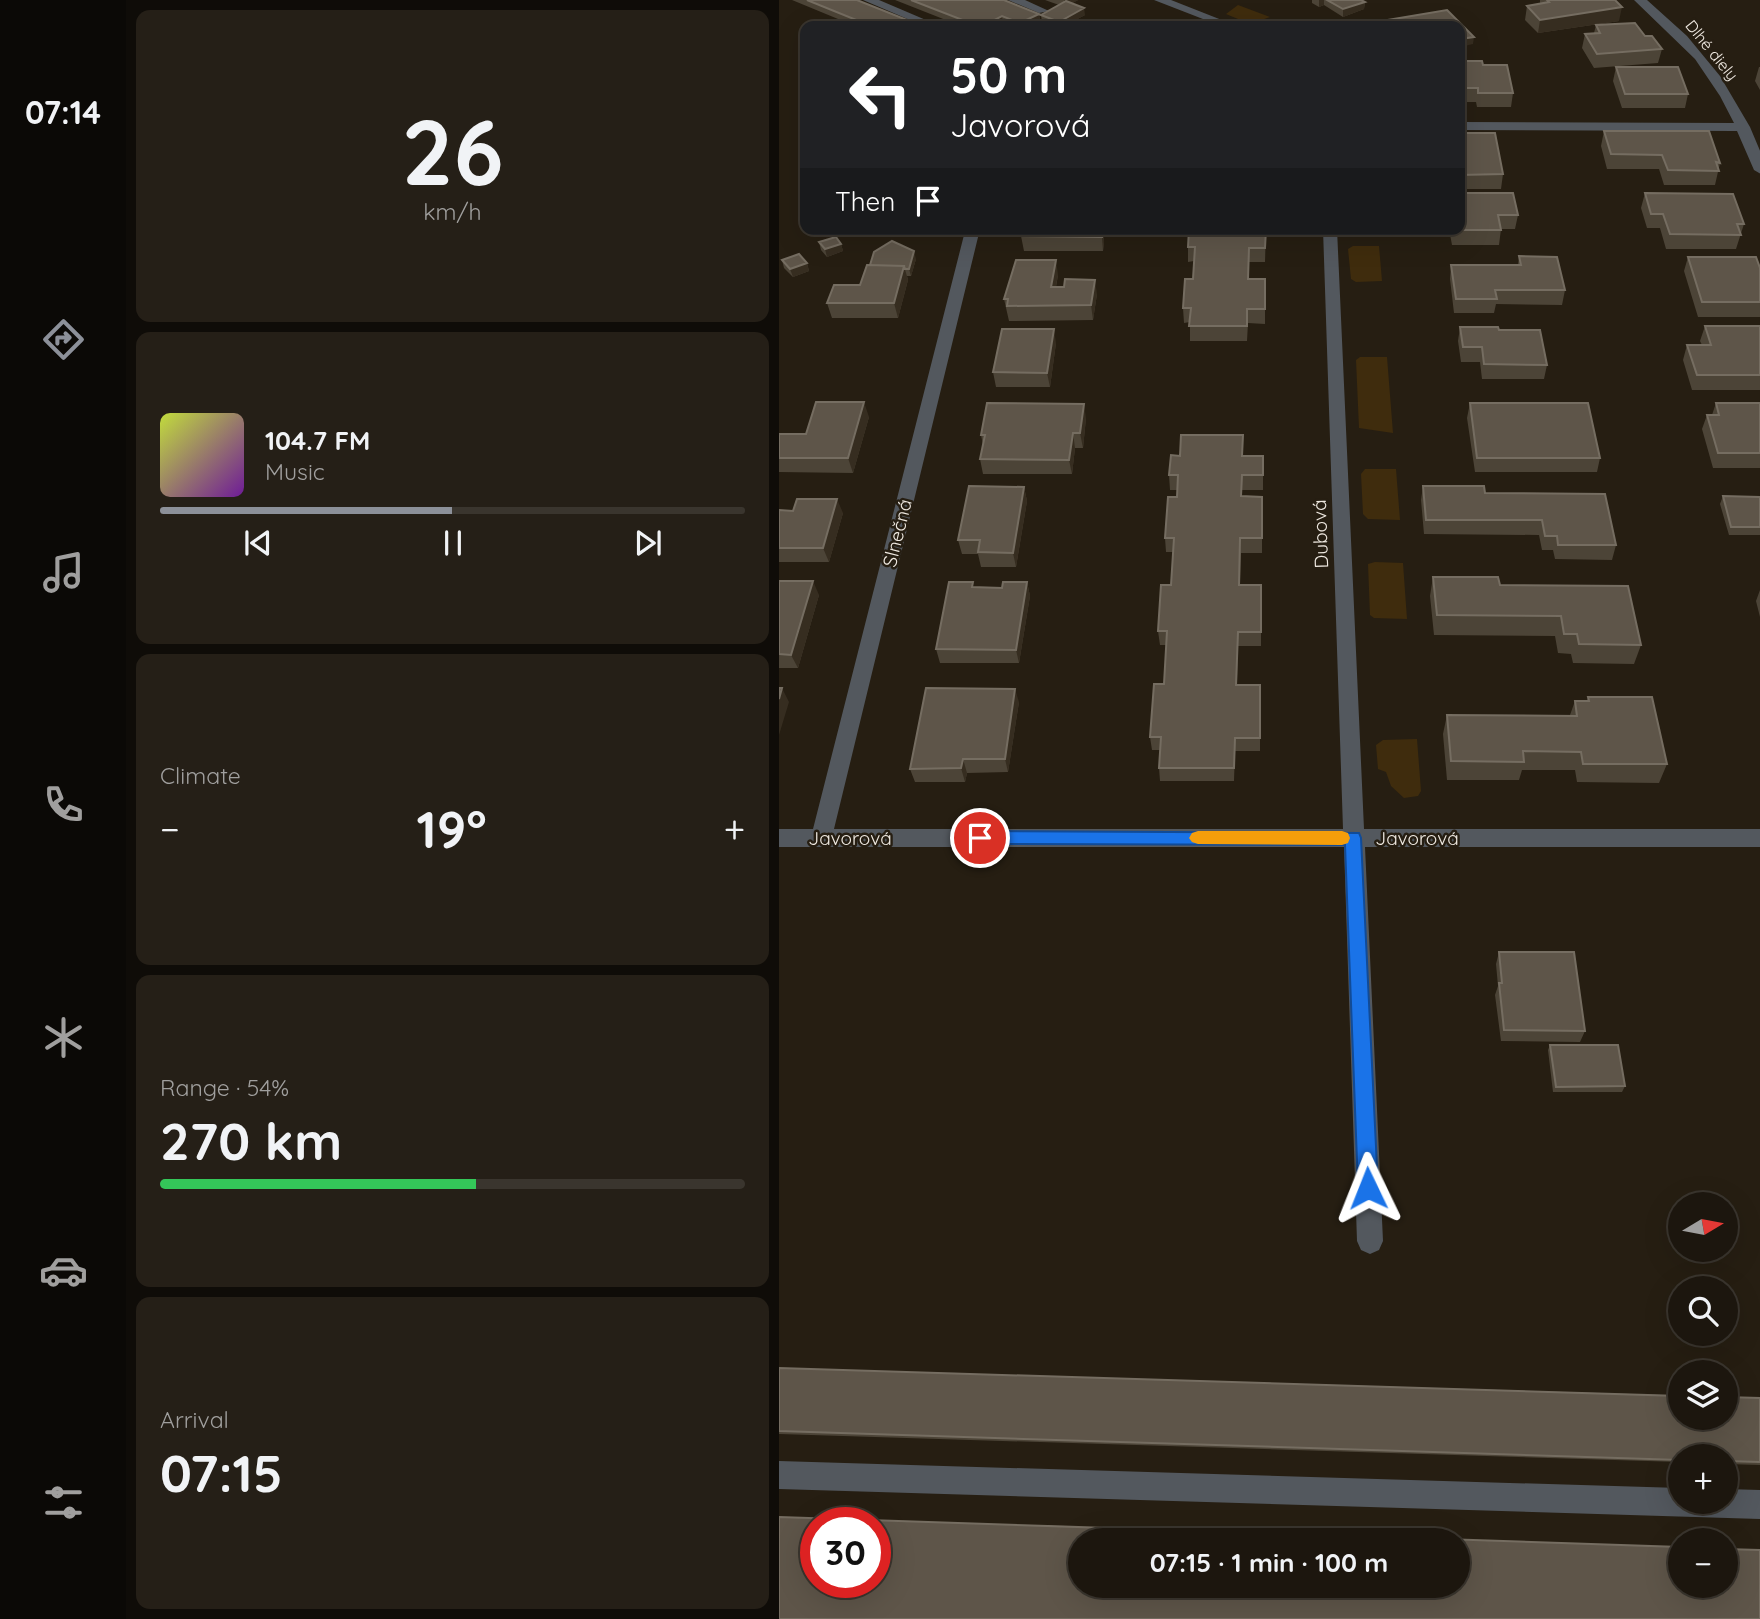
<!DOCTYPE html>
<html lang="en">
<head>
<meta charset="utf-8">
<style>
  body { margin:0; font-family:Quicksand,sans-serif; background:#251f17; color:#f1f3f6; height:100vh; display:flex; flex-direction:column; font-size:26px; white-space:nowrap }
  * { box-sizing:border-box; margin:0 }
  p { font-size:23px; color:#a09f9e }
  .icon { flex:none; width:38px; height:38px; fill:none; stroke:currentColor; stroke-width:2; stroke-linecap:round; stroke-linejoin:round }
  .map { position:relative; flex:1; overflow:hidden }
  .sheet { display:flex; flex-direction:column; gap:10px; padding:10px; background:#0f0c08; width:653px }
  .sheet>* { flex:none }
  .guide { position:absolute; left:21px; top:21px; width:665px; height:214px; border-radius:14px; box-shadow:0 7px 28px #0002,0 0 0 2px #3a352e; background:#202124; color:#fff; overflow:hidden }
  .needle { width:46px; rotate:80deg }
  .tools { position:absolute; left:889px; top:1192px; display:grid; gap:14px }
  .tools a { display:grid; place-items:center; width:70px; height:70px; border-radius:50%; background:#1c160e; box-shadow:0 7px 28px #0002,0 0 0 2px #3a352e; font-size:35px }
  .speed { position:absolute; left:21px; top:1507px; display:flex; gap:14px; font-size:35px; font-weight:700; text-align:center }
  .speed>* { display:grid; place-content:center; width:91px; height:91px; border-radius:50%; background:#1c160e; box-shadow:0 7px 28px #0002,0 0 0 2px #3a352e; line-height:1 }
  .speed .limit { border:10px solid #d22; background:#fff; color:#111 }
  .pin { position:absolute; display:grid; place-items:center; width:60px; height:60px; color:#fff; margin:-30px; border:4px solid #fff; border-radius:50%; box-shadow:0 2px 7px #0007 }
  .me { position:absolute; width:77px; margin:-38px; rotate:358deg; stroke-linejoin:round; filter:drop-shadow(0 0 5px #0008) }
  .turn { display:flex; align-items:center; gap:24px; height:147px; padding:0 35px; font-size:32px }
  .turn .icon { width:91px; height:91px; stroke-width:2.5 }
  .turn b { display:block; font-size:49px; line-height:60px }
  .then { display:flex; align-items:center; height:66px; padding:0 35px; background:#0003; gap:14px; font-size:26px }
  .big { font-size:52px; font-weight:800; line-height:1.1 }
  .sheet .card { flex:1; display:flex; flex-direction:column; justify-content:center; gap:10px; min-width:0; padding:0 24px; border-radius:14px; background:#251f17 }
  .sheet .dial { align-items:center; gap:0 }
  .dial b { font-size:91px; line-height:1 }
  .song { display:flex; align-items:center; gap:21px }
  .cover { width:84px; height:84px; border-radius:10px; background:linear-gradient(135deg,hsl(70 70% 55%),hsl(280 70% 35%)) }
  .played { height:7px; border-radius:4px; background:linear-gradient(90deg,#8c9099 50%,#3a352e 50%) }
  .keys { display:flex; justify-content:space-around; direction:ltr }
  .heat { display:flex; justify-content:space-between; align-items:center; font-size:38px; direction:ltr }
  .charge { height:10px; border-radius:5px; background:linear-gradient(90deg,#34c759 54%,#3a352e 0) }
  .trip { position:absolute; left:289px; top:1528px; width:402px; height:70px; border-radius:35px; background:#1c160e; box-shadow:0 7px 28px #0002,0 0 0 2px #3a352e; font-weight:800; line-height:70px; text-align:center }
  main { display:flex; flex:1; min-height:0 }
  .tab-bar { display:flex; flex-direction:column; width:126px; justify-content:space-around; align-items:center; background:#0b0906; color:#a09f9e }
  .tab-bar .icon { width:49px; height:49px }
  .tab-bar .current { color:#8c9099 }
  .tab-bar b { font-size:32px; color:#f1f3f6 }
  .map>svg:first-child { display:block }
  .green { fill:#3f2c0d }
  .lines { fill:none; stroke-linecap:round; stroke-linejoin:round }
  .lane { fill:#53585e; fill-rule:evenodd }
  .street { fill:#53585e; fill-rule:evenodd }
  .wall { fill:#4c4437 }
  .shaded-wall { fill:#362d20 }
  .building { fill:#5e5549; stroke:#756d61; stroke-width:2; fill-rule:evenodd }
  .route { fill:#1a73e8; stroke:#114b97; stroke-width:2 }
  .slow { fill:#f59e0b }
  .labels { text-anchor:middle; stroke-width:5; stroke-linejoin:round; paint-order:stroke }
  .far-street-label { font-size:16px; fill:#f0eae2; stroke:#261e12 }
  .street-label { font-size:19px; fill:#f0eae2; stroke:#261e12 }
</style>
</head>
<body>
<main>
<nav class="tab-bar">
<b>07:14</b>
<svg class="icon current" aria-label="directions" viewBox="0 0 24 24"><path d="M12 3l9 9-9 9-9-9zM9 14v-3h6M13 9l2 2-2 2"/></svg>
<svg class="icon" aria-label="music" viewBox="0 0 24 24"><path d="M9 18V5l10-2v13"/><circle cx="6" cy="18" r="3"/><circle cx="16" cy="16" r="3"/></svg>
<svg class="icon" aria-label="phone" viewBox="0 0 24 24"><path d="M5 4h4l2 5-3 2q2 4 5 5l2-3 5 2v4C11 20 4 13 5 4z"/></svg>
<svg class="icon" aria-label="climate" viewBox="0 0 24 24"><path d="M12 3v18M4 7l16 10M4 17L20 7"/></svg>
<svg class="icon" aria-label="car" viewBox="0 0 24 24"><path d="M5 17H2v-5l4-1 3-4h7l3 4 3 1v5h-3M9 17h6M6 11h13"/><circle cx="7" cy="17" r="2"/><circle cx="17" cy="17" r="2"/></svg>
<svg class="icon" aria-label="filters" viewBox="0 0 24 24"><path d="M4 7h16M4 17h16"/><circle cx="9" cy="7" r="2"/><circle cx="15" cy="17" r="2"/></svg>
</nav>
<section class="sheet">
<div class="card dial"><b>26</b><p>km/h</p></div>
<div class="card">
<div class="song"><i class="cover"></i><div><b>104.7 FM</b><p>Music</p></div></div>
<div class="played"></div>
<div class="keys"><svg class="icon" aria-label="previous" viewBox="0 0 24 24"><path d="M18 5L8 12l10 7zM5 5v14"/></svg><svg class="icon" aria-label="pause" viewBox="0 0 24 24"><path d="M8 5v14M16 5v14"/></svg><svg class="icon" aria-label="next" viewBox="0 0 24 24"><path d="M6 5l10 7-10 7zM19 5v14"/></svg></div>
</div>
<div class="card"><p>Climate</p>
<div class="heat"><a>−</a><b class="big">19°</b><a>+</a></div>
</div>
<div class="card"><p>Range · 54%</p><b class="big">270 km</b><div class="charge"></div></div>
<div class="card"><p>Arrival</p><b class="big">07:15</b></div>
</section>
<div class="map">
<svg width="982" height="1619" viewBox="0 0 982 1619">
  <rect width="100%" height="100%" fill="#261e12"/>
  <path class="green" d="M 459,5 L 491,17 L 471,24 L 447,14 Z
    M 574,246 L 600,246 L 603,281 L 577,282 L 572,279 L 569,249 Z
    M 581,357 L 608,357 L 614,433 L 580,428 L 577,360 Z
    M 586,469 L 617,469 L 621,520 L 589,519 L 584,514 L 582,474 Z
    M 596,562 L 624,563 L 628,619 L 595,618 L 591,615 L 589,564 Z
    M 604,740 L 638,739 L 642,791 L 639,796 L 625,798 L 612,786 L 607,772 L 599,769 L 597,745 Z"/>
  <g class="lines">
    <path class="lane" d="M 84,0 L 100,0 L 161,26 L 145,26 Z
      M 229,0 L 246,0 L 270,11 L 260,13 Z
      M 0,1461 L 901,1488 L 901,1502 L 947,1502 L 947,1489 L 982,1490 L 982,1519 L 0,1489 Z"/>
    <path class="street" d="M 375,0 L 392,0 L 458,26 L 442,26 Z
      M 855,0 L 868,0 L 908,36 L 941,76 L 971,127 L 982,153 L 982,174 L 975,170 L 958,131 L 681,130 L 681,122 L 955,123 L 941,96 L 916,59 Z
      M 201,229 L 55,829 L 564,829 L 544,229 L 558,229 L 585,829 L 982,829 L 982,847 L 586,847 L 604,1241 L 600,1250 L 591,1254 L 582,1250 L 578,1241 L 565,847 L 0,847 L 0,829 L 34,829 L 185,235 L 140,234 L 133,230 Z"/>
  </g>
  <path class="wall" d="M 13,0 L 78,0 L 143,26 L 76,26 Z
    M 116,0 L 225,0 L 260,14 L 261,21 L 251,26 L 232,26 L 224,23 L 218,26 L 182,26 Z
    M 266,0 L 299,0 L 293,3 L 306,15 L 285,26 L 274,26 L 263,22 L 262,15 L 280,5 Z
    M 533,0 L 584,0 L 583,0 L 586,2 L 585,9 L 564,17 L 545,5 L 540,7 L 533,3 Z
    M 761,0 L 836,0 L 840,21 L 759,33 L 746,20 L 748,6 L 761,4 Z
    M 817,25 L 866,36 L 883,49 L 879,63 L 815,68 L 803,48 L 806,34 L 815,33 Z
    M 681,61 L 704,65 L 734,93 L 732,107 L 698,107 L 697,102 L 681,102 Z
    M 837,67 L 909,94 L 906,108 L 843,108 L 834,81 Z
    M 980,67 L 981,67 L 981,90 L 976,81 Z
    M 825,131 L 941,163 L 936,185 L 885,185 L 880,169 L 828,169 L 822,146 Z
    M 681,133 L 724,174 L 722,189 L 681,189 Z
    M 681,193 L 739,215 L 736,229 L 722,229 L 720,245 L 673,245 L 670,229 L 681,229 Z
    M 866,193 L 965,224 L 957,249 L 887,249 L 881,228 L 868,228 L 862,208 Z
    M 324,229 L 325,242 L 324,251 L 245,251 L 242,236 Z
    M 487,229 L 486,262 L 470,262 L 470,279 L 486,279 L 486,324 L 469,323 L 468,341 L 411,341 L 411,322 L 405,323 L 404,308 L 414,279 L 415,261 L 409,262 L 409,247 Z
    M 40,242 L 62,244 L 64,251 L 48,257 L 42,250 Z
    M 740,256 L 786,290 L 783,305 L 717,304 L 715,313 L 675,313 L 671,279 L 672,265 L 739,265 Z
    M 909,257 L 981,268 L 981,317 L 919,317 L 905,271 Z
    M 137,259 L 132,276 L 128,276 L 129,280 L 119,318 L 53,318 L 48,303 L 81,285 Z
    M 3,260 L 28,263 L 30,271 L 14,277 L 5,268 Z
    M 279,275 L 277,287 L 318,294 L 314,320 L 230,321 L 225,299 Z
    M 926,326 L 981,326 L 981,390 L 913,390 L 904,360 L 908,345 L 923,345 L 921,341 Z
    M 681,327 L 720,330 L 768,365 L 765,379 L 703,379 L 701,362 L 682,362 L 679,341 Z
    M 277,343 L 271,387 L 217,387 L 214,372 Z
    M 691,403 L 821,458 L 818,472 L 696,472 L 688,418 Z
    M 937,403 L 981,403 L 981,468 L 934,468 L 923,429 L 928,415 L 933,415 Z
    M 90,417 L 74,473 L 0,472 L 0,434 L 27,434 Z
    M 307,418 L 304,448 L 296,448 L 293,474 L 204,474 L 201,459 L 204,445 L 202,435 Z
    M 464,456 L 484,456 L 484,490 L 463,490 L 463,496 L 483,497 L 483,553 L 462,553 L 461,585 L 482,585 L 482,646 L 459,646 L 458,685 L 481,685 L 481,751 L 456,751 L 455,781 L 381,781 L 380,768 L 381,750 L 373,750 L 371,737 L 385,684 L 388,645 L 381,645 L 379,631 L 392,585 L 394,552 L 387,552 L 386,538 L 398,497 L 398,490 L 391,490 L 390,475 Z
    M 644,486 L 706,493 L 837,545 L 833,560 L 776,559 L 774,550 L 763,550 L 760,535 L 645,534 L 642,500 Z
    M 245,487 L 248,501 L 237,567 L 202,567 L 199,554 L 183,554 L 179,540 Z
    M 944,496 L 981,497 L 981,535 L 950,535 L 941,504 Z
    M 0,510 L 64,513 L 50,562 L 0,562 Z
    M 654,577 L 721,585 L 862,645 L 855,664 L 794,663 L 792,654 L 779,653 L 776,636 L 655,635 L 651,596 Z
    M 0,581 L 40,595 L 19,668 L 0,668 Z
    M 248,582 L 251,596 L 240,663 L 161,663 L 157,649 L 196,587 L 223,588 Z
    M 981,590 L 981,617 L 977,601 Z
    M 809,697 L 888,764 L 880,783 L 798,782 L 796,770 L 743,770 L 740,780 L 668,780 L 664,734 L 668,715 L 791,715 L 796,701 L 808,701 Z
    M 240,702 L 229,772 L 188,773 L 186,782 L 136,782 L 131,769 Z
    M 720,952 L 806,1031 L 801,1042 L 722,1041 L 716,995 L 719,986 L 717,964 Z
    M 771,1045 L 846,1086 L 843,1092 L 774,1092 L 769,1050 Z
    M 0,1368 L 981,1398 L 981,1465 L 947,1464 L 947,1456 L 901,1456 L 901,1462 L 0,1434 Z"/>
  <path class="shaded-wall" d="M 285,0 L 299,0 L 286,8 Z
    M 540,0 L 545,0 L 545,5 L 540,7 Z
    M 586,2 L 585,9 L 564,17 L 564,9 Z
    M 843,7 L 840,21 L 759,33 L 761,20 Z
    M 305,8 L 306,15 L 285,26 L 280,26 L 280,22 Z
    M 260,14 L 261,21 L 251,26 L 242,26 L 241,23 Z
    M 223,16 L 224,23 L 218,26 L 204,26 Z
    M 695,37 L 694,44 L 681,47 L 681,39 Z
    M 81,229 L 99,229 L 100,231 L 83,237 Z
    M 324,229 L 325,242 L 324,251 L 323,237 Z
    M 62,244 L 64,251 L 48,257 L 46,249 Z
    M 135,251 L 137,259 L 132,276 L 130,269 Z
    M 277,260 L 279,275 L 274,301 L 272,287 Z
    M 28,263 L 30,271 L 14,277 L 11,269 Z
    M 125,266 L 129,280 L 119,318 L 115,303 Z
    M 316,280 L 318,294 L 314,320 L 312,305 Z
    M 275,329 L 277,343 L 271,387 L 268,373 Z
    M 85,402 L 90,417 L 74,473 L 69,458 Z
    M 305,404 L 307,418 L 304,448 L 301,433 Z
    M 294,433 L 296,448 L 293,474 L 290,460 Z
    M 245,487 L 248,501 L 237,567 L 234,553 Z
    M 58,499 L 64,513 L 50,562 L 44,548 Z
    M 34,581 L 40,595 L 19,668 L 12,655 Z
    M 248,582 L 251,596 L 240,663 L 237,650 Z
    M 459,632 L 459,646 L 457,699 L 457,685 Z
    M 3,688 L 10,702 L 0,735 L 0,699 Z
    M 236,689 L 240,702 L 229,772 L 226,759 Z
    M 184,759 L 188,773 L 186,782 L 182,768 Z"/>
  <path class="building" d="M 28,0 L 78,0 L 143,26 L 92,26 Z
    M 132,0 L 225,0 L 260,14 L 241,23 L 223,16 L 204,26 L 199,26 Z
    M 548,0 L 582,0 L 586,2 L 564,9 Z
    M 768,0 L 836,0 L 843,7 L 761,20 L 748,6 L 770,2 Z
    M 287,1 L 305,8 L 280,22 L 262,15 Z
    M 668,10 L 695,37 L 681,39 L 681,26 L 594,26 L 591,23 Z
    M 856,23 L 866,36 L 873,36 L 883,49 L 818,54 L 806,34 L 821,33 L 817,25 Z
    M 681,61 L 703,61 L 704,65 L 728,65 L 734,93 L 699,93 L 699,88 L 681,88 Z
    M 837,67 L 899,67 L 909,94 L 846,94 Z
    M 825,131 L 930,131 L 941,163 L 937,162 L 940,171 L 889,170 L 883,155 L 832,154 Z
    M 681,133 L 716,133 L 724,174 L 681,175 Z
    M 681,193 L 734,193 L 739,215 L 719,215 L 722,230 L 674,230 L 674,229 L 681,229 Z
    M 866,193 L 954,194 L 965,224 L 958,224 L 962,235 L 891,234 L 884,214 L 872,214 Z
    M 244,229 L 323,229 L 323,237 L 242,236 Z
    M 410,229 L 487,229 L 486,248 L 470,248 L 469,279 L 486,279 L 486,309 L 468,309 L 468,326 L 410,326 L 412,308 L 404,308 L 406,279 L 414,279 L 416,247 L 409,247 Z
    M 57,237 L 62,244 L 46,249 L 40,242 Z
    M 113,241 L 135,251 L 130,269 L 126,269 L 125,266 L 91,265 L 95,252 Z
    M 20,254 L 28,263 L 11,269 L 3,260 Z
    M 740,256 L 778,257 L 786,290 L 716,290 L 718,299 L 677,299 L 672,265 L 742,265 Z
    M 909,257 L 977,257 L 981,268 L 981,302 L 923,302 Z
    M 237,260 L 277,260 L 272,287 L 285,287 L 286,279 L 316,280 L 312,305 L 228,306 L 229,299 L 225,299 Z
    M 88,265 L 125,266 L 115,303 L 48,303 L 55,285 L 81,285 Z
    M 926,326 L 981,326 L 981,375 L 918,375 L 908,345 L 932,345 Z
    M 681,327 L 719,327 L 720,330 L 761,330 L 768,365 L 705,364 L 703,347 L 684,347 Z
    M 223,329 L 275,329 L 268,373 L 214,372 Z
    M 37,402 L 85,402 L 69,458 L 0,458 L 0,434 L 27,434 Z
    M 208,403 L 305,404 L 301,433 L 294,433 L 290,460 L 201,459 L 206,435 L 202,435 Z
    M 691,403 L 809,403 L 821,458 L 698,458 Z
    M 937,403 L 981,403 L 981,453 L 939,453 L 928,415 L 940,415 Z
    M 402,435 L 464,435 L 463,456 L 484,456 L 484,475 L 463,475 L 462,496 L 483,497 L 483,538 L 461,538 L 460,585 L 482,585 L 482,632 L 459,632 L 457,685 L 481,685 L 481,738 L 456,738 L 455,768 L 380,768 L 382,737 L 371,737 L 375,684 L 385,684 L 388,631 L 379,631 L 382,585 L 392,585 L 395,538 L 386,538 L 389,497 L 398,497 L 399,475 L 390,475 L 392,455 L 401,456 Z
    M 190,486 L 245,487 L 234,553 L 199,552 L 201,540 L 179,540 Z
    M 644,486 L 705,486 L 706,493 L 826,494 L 837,545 L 779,545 L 778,536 L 766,536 L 763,520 L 647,520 Z
    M 944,496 L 981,497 L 981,527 L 952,527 Z
    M 18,499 L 58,499 L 44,548 L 0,548 L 0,510 L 14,511 Z
    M 654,577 L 719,577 L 721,585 L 849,586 L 862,645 L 800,644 L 798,634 L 785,634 L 782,616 L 658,615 Z
    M 0,581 L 34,581 L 12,655 L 0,654 Z
    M 170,582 L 194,582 L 193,587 L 223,588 L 224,582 L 248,582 L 237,650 L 157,649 Z
    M 0,688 L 3,688 L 0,699 Z
    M 147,688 L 236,689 L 226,759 L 184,759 L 182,768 L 131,769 Z
    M 809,697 L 873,697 L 888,764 L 804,764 L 802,752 L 744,751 L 745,762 L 672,761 L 668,715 L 798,716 L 796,701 L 810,701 Z
    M 720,952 L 795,952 L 806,1031 L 725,1030 L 720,983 L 723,983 Z
    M 771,1045 L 839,1045 L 846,1086 L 777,1087 Z
    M 0,1368 L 901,1396 L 901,1418 L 947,1418 L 947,1397 L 981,1398 L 981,1462 L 947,1461 L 947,1456 L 901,1456 L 901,1460 L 0,1431 Z
    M 0,1517 L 901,1547 L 901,1586 L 947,1586 L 947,1549 L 981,1550 L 981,1619 L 0,1619 ZM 37,1522 L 96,1522 L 96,1582 L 37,1582 ZM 301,1540 L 679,1540 L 679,1586 L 301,1586 Z"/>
  <path class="route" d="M 201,831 L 580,833 L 582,838 L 599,1188 L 596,1194 L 589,1197 L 582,1194 L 579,1188 L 566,845 L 201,844 L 196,842 L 193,838 L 196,833 Z"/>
  <path class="slow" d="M 419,831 L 563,831 L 569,833 L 571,838 L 569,843 L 563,845 L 419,844 L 413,842 L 410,838 L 413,833 Z"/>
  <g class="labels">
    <g class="far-street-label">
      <text transform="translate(933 50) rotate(51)" y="6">Dlhé diely</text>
    </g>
    <g class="street-label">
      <text transform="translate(118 533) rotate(-76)" y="7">Slnečná</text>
      <text transform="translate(541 534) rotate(-92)" y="7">Dubová</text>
      <text x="71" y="845">Javorová</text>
      <text x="638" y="845">Javorová</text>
    </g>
  </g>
</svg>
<div class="tools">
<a><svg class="needle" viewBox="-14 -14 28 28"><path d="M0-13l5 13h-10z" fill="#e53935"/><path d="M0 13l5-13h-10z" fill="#a09f9e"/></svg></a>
<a><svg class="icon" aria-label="search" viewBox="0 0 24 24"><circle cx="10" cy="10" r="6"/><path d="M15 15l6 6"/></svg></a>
<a><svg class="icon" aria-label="layers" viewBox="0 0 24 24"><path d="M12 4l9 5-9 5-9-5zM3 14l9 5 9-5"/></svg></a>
<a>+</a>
<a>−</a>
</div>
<div class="speed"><div class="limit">30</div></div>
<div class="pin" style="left:201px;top:838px;background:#d93025"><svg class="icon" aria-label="arrive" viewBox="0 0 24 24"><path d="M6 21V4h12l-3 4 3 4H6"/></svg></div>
<svg class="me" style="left:589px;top:1188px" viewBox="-20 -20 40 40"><path d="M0-17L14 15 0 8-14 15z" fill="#1a73e8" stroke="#fff" stroke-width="4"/></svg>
<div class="trip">07:15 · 1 min · 100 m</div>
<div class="guide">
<div class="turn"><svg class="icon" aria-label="left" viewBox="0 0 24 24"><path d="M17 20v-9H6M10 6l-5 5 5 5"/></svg><div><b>50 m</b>Javorová</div></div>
<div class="then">Then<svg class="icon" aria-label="arrive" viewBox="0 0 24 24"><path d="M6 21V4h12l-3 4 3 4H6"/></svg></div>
</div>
</div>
</main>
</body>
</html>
